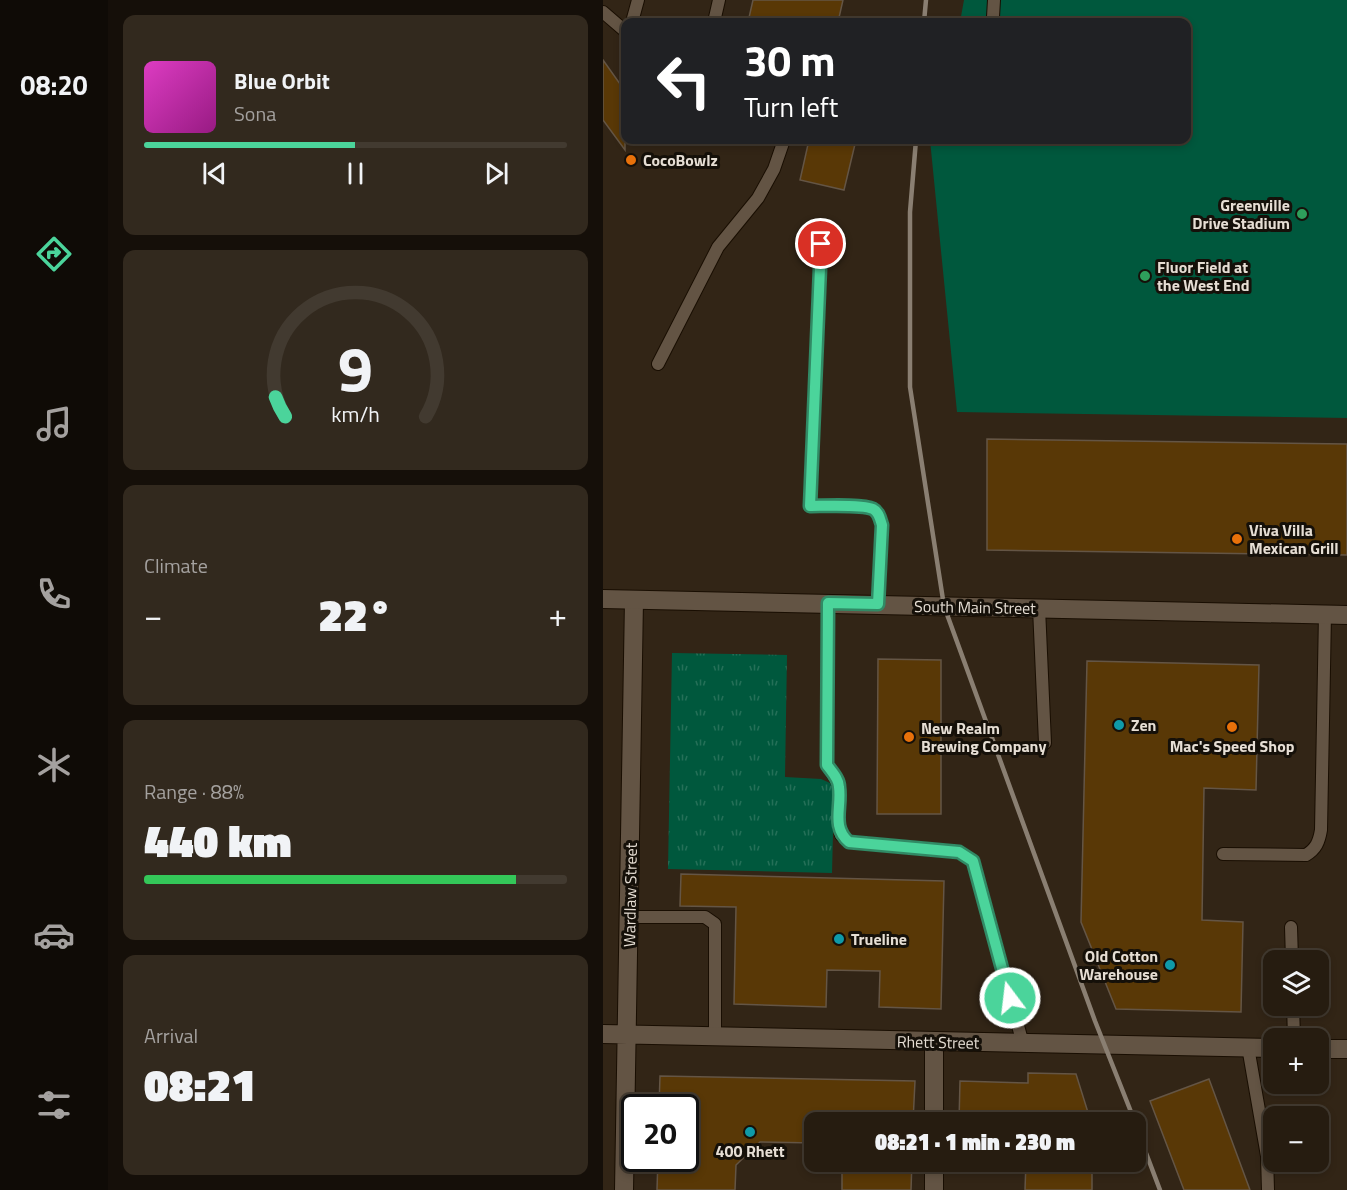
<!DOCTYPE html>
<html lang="en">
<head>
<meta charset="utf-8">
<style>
  body { margin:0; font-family:"Titillium Web",sans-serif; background:#32291e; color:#f1f3f6; height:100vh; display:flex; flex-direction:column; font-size:22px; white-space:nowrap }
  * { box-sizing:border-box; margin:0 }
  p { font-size:20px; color:#a4a19f }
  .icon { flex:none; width:33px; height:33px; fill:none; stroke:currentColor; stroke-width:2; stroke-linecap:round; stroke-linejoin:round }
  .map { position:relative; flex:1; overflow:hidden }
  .sheet { display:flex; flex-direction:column; gap:15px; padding:15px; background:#150f09; width:495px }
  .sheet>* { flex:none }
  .banner { position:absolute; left:18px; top:18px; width:570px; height:126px; border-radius:12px; box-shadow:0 3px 9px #0003,0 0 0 2px #423a30; background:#202124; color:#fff; overflow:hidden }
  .buttons { position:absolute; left:660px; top:950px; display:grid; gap:12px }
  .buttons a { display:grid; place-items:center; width:66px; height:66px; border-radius:12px; background:#261c10; box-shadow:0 3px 9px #0003,0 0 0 2px #423a30; font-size:30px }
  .speed { position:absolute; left:18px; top:1094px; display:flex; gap:12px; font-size:30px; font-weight:700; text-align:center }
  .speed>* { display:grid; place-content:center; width:78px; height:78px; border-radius:50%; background:#261c10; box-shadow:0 3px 9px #0003,0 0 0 2px #423a30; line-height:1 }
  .speed .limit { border:3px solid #111; border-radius:9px; background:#fff; color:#111 }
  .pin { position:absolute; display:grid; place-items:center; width:51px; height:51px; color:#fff; margin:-26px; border:3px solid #fff; border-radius:50%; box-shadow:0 2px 6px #0007 }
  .me { position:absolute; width:66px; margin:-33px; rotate:345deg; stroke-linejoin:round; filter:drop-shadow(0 0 4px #0008) }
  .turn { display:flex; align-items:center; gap:21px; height:126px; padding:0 24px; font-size:27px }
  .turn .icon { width:78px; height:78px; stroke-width:2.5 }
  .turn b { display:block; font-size:42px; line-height:51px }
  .big { font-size:45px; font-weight:800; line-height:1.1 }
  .sheet .card { flex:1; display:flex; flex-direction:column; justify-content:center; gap:9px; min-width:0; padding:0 21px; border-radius:12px; background:#32291e }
  .sheet .dial { align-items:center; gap:0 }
  .dial svg { height:156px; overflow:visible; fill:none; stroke:#423a30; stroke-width:7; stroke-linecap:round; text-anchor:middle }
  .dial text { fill:#f1f3f6; stroke:none }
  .song { display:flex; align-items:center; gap:18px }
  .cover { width:72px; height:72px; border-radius:9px; background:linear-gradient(135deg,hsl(310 70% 55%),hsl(310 70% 35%)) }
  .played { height:6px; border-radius:3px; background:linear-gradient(90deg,#4bd49b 50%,#423a30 50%) }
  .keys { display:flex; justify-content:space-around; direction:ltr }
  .heat { display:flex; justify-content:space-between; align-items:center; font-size:33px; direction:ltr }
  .charge { height:9px; border-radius:4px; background:linear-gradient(90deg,#34c759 88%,#423a30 0) }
  .trip { position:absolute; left:201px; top:1112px; width:342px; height:60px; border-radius:12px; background:#261c10; box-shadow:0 3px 9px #0003,0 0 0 2px #423a30; font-weight:800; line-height:60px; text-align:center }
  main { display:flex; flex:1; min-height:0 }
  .tab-bar { display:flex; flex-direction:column; width:108px; justify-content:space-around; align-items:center; background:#0f0b06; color:#a4a19f }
  .tab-bar .icon { width:42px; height:42px }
  .tab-bar .on { color:#4bd49b }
  .tab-bar b { font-size:27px; color:#f1f3f6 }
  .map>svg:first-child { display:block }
  .grass { fill:url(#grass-tufts) }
  .pitch { fill:#00583d }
  .building { fill:#593806; stroke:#645545; stroke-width:1.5 }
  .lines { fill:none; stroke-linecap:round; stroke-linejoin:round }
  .service-casing { stroke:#190e02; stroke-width:14 }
  .minor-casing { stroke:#190e02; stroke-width:20 }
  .secondary-casing { stroke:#190e02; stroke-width:20 }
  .service { stroke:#635444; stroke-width:12 }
  .minor { stroke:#635444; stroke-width:18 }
  .secondary { stroke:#635444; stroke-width:18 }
  .rail { stroke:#8a7f72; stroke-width:4.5 }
  .route-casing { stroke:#318a65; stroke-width:15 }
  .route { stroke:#4bd49b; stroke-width:10 }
  .food-dot { fill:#e8710a; stroke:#151009; stroke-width:2 }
  .leisure-dot { fill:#2e9e5b; stroke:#151009; stroke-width:2 }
  .culture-dot { fill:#0f9aa8; stroke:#151009; stroke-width:2 }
  .labels { text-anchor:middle; stroke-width:6; stroke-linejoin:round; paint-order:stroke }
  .poi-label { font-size:16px; font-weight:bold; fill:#e6ded4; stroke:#151009; text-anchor:start }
  .street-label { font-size:16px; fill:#e6ded4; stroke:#151009 }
</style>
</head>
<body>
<main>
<nav class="tab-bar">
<b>08:20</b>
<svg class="icon on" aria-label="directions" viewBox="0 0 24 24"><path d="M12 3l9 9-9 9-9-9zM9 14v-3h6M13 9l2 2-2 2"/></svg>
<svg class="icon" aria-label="music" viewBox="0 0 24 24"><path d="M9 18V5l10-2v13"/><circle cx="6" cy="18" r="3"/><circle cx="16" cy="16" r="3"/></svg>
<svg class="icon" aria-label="phone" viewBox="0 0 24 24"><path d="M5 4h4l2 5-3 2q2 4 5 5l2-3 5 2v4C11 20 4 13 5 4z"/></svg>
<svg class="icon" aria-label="climate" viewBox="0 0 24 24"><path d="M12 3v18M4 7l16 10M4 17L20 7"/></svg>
<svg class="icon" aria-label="car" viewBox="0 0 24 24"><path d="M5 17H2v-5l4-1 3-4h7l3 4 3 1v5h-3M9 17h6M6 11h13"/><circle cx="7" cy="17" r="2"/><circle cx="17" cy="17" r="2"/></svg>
<svg class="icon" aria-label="filters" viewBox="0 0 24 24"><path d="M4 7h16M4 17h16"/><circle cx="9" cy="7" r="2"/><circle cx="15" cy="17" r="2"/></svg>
</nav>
<section class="sheet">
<div class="card">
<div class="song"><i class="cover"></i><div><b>Blue Orbit</b><p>Sona</p></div></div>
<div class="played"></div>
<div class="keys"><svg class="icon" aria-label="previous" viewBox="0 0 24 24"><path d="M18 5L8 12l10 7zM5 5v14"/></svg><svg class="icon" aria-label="pause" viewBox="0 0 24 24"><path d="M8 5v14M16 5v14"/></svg><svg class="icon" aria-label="next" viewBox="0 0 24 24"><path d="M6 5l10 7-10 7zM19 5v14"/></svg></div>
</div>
<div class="card dial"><svg viewBox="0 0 100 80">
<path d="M14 69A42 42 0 1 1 86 69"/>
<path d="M14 69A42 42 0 0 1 9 59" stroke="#4bd49b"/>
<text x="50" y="56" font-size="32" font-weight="700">9</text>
<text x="50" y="72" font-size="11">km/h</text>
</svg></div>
<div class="card"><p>Climate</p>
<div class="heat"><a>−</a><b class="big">22°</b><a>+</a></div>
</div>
<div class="card"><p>Range · 88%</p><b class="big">440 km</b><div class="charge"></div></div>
<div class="card"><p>Arrival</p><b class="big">08:21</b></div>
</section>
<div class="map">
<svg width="744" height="1190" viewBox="0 0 744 1190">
  <defs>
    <pattern id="grass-tufts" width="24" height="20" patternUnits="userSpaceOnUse" patternTransform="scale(1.5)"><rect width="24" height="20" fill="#00583d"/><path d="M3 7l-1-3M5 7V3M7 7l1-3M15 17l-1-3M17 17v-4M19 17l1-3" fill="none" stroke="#257058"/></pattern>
  </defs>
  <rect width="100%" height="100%" fill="#322516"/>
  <path class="grass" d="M 69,653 L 184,655 L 182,777 L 218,779 L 227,783 L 231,791 L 229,873 L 65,869 Z"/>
  <path class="pitch" d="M 361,0 L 744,0 L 744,418 L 354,412 L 327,140 L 584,140 L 584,22 L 357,22 Z"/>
  <path class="building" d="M 150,0 L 240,0 L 235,22 L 145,22 Z
    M 0,60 L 22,91 L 22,150 L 0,120 Z
    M 206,140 L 253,140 L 241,190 L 197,180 Z
    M 384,439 L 744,444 L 744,555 L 384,550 Z
    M 275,659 L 338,660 L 338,814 L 274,814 Z
    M 484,661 L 656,665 L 653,790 L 601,788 L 599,920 L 640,922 L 638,1012 L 513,1009 L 478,922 Z
    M 78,874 L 341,881 L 338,1009 L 276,1007 L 277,971 L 224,970 L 223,1007 L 131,1004 L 133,907 L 77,906 Z
    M 425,1073 L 473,1074 L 488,1122 L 356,1122 L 357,1081 L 425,1083 Z
    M 57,1076 L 312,1081 L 310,1122 L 212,1122 L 212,1143 L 157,1142 L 133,1165 L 132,1190 L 54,1190 L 55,1158 L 82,1158 L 82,1107 L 56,1107 Z
    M 606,1079 L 647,1190 L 581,1190 L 547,1101 Z
    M 236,1161 L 309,1161 L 308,1190 L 239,1190 L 239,1165 Z
    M 423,1161 L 489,1161 L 489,1190 L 422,1190 Z"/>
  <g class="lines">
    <g class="service-casing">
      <path id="service" d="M 0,12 L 22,31
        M 390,17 L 391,0
        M 29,22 L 35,0
        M 111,22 L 116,0
        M 218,244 L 207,506 C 220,506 260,504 270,509 C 276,512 277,519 279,525 L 275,604
        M 55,364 L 115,247 L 155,198 L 171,169 L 181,140
        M 225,603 L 224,765 L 236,784 L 236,825 L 238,835 L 246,842 L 356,852 L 370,861 L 420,1044
        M 436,608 L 442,743
        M 620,854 L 703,855 C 713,849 716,842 718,830 L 722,614
        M 26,917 L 102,917 L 112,924 L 112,1037
        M 688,927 L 689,960
        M 690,1005 L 691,1038
        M 645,1047 L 664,1156 L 665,1190"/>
    </g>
    <g class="minor-casing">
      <path id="minor" d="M 0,1034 L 670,1048
        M 716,1049 L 744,1049
        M 331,1122 L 331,1042
        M 21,1190 L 31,600
        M 331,1190 L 331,1161"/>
    </g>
    <g class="secondary-casing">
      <path id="secondary" d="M 0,599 L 744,615"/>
    </g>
    <use href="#service" class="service"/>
    <use href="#minor" class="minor"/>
    <use href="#secondary" class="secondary"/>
    <path class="rail" d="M 321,22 L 323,0
      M 313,140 L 307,212 L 307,387 L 341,606 L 492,1021 L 532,1122
      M 532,1124 L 557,1190"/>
  </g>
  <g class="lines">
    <g class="route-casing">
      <path id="route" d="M 218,244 L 207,506 C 220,506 260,504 270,509 C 276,512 277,519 279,525 L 275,604 L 225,603 L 224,765 C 229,772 236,779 236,787 C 239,807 228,827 246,842 L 356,852 L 370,861 L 407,998"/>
    </g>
    <use href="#route" class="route"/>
  </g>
  <g class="food-dot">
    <circle cx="28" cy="160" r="6"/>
    <circle cx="634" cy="539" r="6"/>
    <circle cx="629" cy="727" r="6"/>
    <circle cx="306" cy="737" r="6"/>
  </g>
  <g class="leisure-dot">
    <circle cx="699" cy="214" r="6"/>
    <circle cx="542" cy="276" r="6"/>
  </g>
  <g class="culture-dot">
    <circle cx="516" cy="725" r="6"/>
    <circle cx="236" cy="939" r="6"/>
    <circle cx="567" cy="965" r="6"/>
    <circle cx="147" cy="1132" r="6"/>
  </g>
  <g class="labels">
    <g class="poi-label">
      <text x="40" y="166">CocoBowlz</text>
      <text x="687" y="211" text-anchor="end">Greenville<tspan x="687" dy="18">Drive Stadium</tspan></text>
      <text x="554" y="273">Fluor Field at<tspan x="554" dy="18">the West End</tspan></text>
      <text x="646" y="536">Viva Villa<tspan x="646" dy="18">Mexican Grill</tspan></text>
      <text x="528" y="731">Zen</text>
      <text x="318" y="734">New Realm<tspan x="318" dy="18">Brewing Company</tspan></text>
      <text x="629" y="752" text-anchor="middle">Mac's Speed Shop</text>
      <text x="248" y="945">Trueline</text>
      <text x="555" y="962" text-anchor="end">Old Cotton<tspan x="555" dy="18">Warehouse</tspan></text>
      <text x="147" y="1157" text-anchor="middle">400 Rhett</text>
    </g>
    <g class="street-label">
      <text transform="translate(372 607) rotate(1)" y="6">South Main Street</text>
      <text transform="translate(27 895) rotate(-89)" y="6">Wardlaw Street</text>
      <text transform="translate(335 1042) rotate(1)" y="6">Rhett Street</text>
    </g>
  </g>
</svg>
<div class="buttons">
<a><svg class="icon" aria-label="layers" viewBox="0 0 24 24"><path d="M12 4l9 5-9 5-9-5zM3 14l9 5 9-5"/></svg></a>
<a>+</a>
<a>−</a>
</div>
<div class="speed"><div class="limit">20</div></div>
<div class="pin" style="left:218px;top:244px;background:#d93025"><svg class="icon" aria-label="arrive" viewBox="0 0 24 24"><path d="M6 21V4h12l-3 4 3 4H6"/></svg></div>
<svg class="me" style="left:407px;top:998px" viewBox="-20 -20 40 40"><circle r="17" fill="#4bd49b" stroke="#fff" stroke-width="3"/><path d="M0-11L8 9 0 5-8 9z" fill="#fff"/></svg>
<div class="trip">08:21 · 1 min · 230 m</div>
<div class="banner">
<div class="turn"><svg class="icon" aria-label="left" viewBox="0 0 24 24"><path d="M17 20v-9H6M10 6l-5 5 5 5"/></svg><div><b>30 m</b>Turn left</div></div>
</div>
</div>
</main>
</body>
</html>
